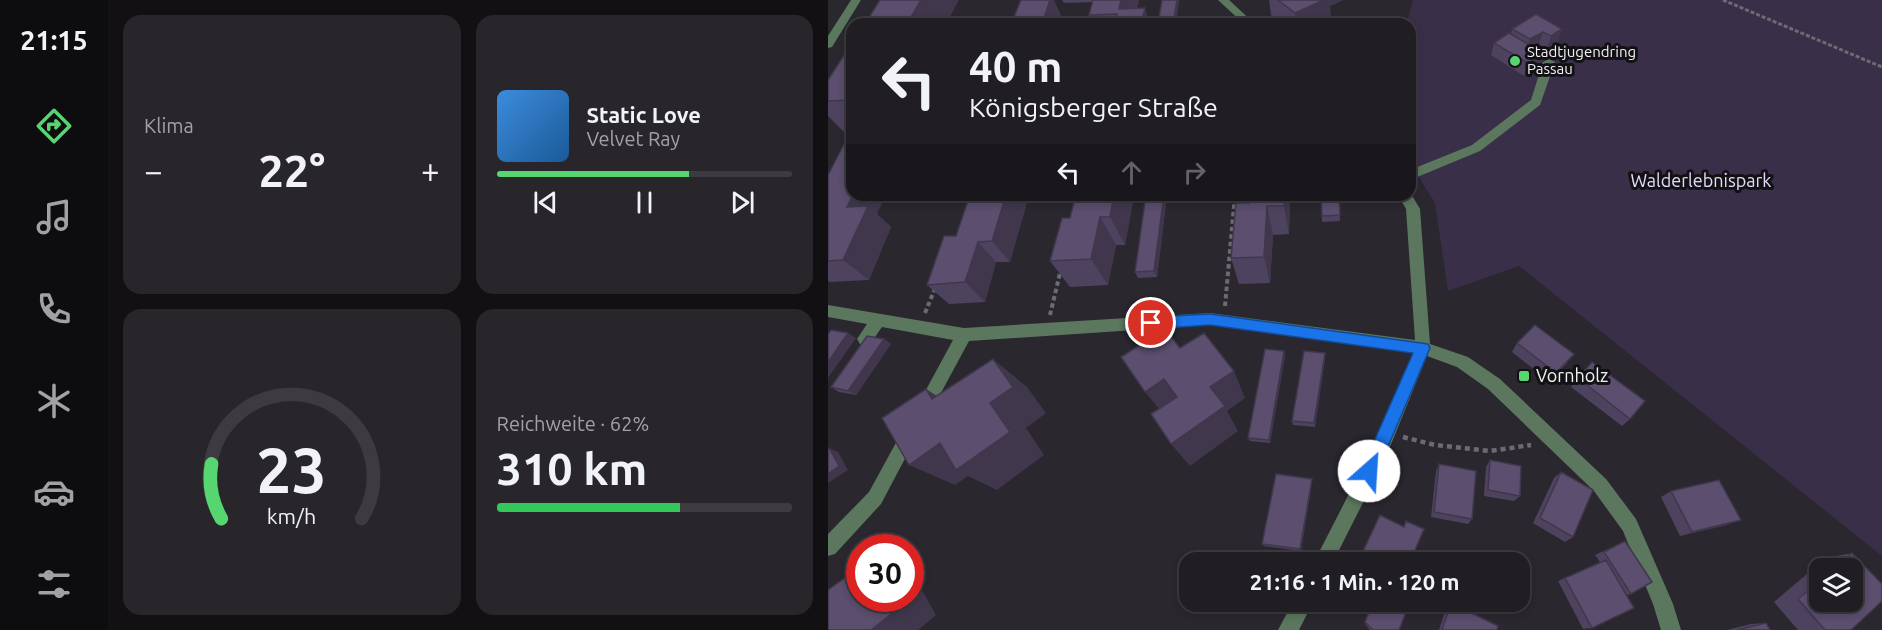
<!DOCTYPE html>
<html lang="de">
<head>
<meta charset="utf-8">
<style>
  body { margin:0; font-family:Ubuntu,sans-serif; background:#28262b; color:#f1f3f6; height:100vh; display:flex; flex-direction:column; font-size:22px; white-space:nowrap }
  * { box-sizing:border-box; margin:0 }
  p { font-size:20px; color:#a2a2a6 }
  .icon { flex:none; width:33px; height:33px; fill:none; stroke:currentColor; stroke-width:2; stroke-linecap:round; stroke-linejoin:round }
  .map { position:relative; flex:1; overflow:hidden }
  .drawer { display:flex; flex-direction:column; gap:15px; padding:15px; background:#121013; width:720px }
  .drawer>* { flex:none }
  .top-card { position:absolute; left:18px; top:18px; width:570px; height:183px; border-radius:18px; box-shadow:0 3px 9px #0003,0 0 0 2px #3d3b41; background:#201d23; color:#f1f3f6; overflow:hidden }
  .controls { position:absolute; left:981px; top:558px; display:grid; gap:12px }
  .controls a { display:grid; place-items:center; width:54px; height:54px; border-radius:12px; background:#201d23; box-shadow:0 3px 9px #0003,0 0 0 2px #3d3b41; font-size:30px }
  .speed { position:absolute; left:18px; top:534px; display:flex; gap:12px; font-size:30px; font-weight:700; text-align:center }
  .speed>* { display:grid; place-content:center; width:78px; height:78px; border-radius:50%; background:#201d23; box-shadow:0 3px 9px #0003,0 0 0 2px #3d3b41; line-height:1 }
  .speed .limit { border:9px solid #d22; background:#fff; color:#111 }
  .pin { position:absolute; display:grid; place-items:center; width:51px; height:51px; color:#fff; margin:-26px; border:3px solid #fff; border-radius:50%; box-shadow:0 2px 6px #0007 }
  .me { position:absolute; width:66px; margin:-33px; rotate:26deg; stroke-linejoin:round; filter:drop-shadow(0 0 4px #0008) }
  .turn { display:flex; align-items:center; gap:21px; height:126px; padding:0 24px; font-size:27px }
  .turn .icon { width:78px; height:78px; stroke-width:2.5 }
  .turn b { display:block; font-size:42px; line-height:51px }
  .lanes { display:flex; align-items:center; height:57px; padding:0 24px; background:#0003; justify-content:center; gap:30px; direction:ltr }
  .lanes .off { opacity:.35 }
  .big { font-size:45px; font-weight:700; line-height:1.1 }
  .drawer .widget { flex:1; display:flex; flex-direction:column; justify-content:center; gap:9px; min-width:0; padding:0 21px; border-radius:18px; background:#28262b }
  .drawer .dial { align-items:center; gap:0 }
  .dial svg { height:156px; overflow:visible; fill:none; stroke:#3d3b41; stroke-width:7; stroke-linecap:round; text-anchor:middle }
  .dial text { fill:#f1f3f6; stroke:none }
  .song { display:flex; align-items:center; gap:18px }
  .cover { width:72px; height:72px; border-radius:9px; background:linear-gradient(135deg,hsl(210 70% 55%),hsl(210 70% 35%)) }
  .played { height:6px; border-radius:3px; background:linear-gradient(90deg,#57d570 65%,#3d3b41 65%) }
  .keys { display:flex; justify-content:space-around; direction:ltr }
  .heat { display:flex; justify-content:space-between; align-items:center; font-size:33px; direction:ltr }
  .charge { height:9px; border-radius:4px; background:linear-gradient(90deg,#34c759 62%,#3d3b41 0) }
  .drawer .tiles { flex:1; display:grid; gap:15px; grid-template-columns:repeat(2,1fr) }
  .trip { position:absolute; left:351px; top:552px; width:351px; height:60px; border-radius:18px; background:#201d23; box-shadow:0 3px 9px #0003,0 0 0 2px #3d3b41; font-weight:700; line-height:60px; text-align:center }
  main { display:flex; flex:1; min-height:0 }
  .tabs { display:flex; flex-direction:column; width:108px; justify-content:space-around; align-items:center; background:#0d0c0e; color:#a2a2a6 }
  .tabs .icon { width:42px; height:42px }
  .tabs .current { color:#57d570 }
  .tabs b { font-size:27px; color:#f1f3f6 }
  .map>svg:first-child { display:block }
  .green { fill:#3a2f49 }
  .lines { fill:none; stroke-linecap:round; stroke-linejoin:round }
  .path-far2 { stroke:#6d6b72; stroke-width:3; stroke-dasharray:4 2; stroke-linecap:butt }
  .path-far1 { stroke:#6d6b72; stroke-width:4; stroke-dasharray:4.5 3; stroke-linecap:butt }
  .path { stroke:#6d6b72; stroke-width:4.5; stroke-dasharray:5 4; stroke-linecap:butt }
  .minor { fill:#5b775e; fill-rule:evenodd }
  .wall { fill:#4e435f; fill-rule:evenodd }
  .shaded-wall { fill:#40374d }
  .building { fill:#5b4e6e; stroke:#40374d; stroke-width:1.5 }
  .route { fill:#1a73e8; stroke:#114b97; stroke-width:1.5 }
  .poi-dot { fill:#57d570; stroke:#121114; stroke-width:2 }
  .labels { text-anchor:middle; stroke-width:6; stroke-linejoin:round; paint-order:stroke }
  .far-poi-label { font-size:15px; fill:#f3f1f7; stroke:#121114; text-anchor:start }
  .park-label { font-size:18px; fill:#e7d9fd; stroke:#121114 }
  .poi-label { font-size:18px; fill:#f3f1f7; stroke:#121114; text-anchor:start }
</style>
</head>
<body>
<main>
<nav class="tabs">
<b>21:15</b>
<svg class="icon current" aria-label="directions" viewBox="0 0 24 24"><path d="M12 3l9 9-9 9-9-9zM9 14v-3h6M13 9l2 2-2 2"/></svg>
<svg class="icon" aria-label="music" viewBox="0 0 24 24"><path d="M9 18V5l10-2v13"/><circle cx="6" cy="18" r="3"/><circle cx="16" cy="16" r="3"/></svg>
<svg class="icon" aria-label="phone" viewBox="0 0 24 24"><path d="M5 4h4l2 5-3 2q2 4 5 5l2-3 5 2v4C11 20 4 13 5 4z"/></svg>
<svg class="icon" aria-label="climate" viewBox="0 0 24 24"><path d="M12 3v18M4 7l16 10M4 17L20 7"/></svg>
<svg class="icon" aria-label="car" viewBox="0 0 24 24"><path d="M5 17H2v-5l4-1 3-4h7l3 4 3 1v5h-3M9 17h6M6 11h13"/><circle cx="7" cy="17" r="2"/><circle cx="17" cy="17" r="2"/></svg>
<svg class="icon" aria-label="filters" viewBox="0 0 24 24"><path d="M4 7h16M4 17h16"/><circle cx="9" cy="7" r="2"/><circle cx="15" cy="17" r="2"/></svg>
</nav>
<section class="drawer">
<div class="tiles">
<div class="widget"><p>Klima</p>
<div class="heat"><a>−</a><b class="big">22°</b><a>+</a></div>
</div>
<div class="widget">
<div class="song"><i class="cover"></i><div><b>Static Love</b><p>Velvet Ray</p></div></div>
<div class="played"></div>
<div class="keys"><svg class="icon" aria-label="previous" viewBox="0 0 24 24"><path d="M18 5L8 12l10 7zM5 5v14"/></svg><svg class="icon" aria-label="pause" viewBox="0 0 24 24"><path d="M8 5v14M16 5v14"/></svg><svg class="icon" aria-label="next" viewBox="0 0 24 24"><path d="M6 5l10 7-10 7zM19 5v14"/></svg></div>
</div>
<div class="widget dial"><svg viewBox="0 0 100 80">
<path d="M14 69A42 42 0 1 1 86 69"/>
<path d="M14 69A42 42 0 0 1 9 41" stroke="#57d570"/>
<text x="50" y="56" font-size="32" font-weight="700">23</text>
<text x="50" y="72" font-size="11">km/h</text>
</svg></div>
<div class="widget"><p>Reichweite · 62%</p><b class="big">310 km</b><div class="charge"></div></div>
</div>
</section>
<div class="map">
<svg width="1054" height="630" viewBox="0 0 1054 630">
  <rect width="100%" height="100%" fill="#2a272f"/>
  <path class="green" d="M 585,0 L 1054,0 L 1054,556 L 691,266 L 620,291 L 607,203 L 582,163 L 582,24 L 578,24 Z"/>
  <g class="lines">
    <path class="path-far2" d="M 895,0 L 1054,67"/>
    <path class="path-far1" d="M 397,306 L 407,195
      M 97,313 L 108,286
      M 222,315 L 233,269"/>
    <path class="path" d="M 575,437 L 607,445 L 662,451 L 703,445"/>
    <path class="minor" d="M 23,0 L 33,0 L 4,47 L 0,48 L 0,36 Z
      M 390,0 L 401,0 L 427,24 L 416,24 Z
      M 721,59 L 727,62 L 712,105 L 652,151 L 582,180 L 582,170 L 644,145 L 703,100 L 715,62 Z
      M 582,192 L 592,209 L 602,344 L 640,357 L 672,379 L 778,479 L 808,519 L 845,604 L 853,630 L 833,630 L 825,604 L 795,531 L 766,491 L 660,389 L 629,367 L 599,356 L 557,459 L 505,562 L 486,562 L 545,447 L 585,353 L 382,325 L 141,341 L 101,415 L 95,418 L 89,415 L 87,410 L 125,340 L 54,327 L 42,344 L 37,346 L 32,344 L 29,339 L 39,324 L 0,317 L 0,305 L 136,328 L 382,313 L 587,340 L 578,209 L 570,195 L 582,195 Z
      M 82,426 L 88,428 L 90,434 L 53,504 L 7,554 L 0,556 L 0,534 L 41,492 L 76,428 Z
      M 465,602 L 485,602 L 471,630 L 450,630 Z"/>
  </g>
  <path class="wall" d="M 234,0 L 311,0 L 309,8 L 322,24 L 264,24 L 261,15 L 265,2 L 236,3 Z
    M 441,0 L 515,0 L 502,6 L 503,21 L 497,24 L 453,24 L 443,15 Z
    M 708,14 L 730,42 L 719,49 L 711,44 L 706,48 L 715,53 L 711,66 L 696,76 L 663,55 L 666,43 L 683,35 L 684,29 Z
    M 24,43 L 24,132 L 16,132 L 0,116 L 0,80 Z
    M 0,175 L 49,214 L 63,227 L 41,280 L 2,282 L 0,281 Z
    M 142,195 L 201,195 L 182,262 L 168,262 L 157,302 L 121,304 L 99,285 L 128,236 Z
    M 306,195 L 297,245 L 288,245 L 280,285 L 242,287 L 222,261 L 242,218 Z
    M 318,195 L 339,195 L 329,277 L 310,278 L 307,272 Z
    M 422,195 L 462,195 L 461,234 L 445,235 L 442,283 L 411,284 L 403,258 L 421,203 Z
    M 493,195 L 511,195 L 512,221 L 494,222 Z
    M 56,339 L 63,344 L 28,395 L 11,392 L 3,387 Z
    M 689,343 L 739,363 L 722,382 L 684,352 Z
    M 457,355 L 442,443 L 422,441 L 420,438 Z
    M 497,358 L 487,427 L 465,425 L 464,421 Z
    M 750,378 L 802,419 L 794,426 L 743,387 Z
    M 662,460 L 692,496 L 686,501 L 656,496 L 658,467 Z
    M 611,464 L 644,519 L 640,524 L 603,517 L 608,471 Z
    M 733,472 L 745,537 L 737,542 L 705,523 L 726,478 Z
    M 484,479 L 484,482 L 473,551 L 436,546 L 434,544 Z
    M 843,491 L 899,525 L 852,536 L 833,497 Z
    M 797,541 L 803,594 L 798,595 L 764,628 L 755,629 L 730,581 L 772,562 L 767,555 Z
    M 1024,553 L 1054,584 L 1054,601 L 1023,630 L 970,630 L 946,602 L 998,558 ZM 992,568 L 1024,568 L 1024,602 L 992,602 Z
    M 545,602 L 571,630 L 542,630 L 537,624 Z
    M 623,603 L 669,630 L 611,630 L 619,605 Z
    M 938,623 L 942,630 L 899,630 L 923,624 Z"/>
  <path class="shaded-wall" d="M 93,0 L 131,0 L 118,24 L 79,24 Z
    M 222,0 L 226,0 L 237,24 L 214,24 Z
    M 293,0 L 311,0 L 306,24 L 291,9 Z
    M 349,0 L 351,0 L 351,3 L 348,24 L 345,24 Z
    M 490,0 L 515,0 L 502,6 L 503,21 L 497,24 L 468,24 L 467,13 Z
    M 317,8 L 322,24 L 313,24 Z
    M 734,29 L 730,42 L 719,49 L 723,36 Z
    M 715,32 L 711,44 L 699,52 L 702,39 Z
    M 715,53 L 711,66 L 696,76 L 700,63 Z
    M 25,195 L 58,195 L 49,214 L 63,227 L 41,280 L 15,260 L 19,207 Z
    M 178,195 L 201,195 L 182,262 L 164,241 Z
    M 286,195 L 306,195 L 297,245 L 282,217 Z
    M 336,195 L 339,195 L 329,277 L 326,271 Z
    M 457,195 L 462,195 L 461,234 L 456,206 Z
    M 439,206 L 445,235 L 442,283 L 436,257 Z
    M 272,217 L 288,245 L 280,285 L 263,259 Z
    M 150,242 L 168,262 L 157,302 L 137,282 Z
    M 20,333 L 28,338 L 0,378 L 0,362 Z
    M 56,339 L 63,344 L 28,395 L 20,391 Z
    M 456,351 L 457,355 L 442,443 L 441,440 Z
    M 497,353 L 497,358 L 487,427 L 486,423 Z
    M 746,354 L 739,363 L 722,382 L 728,373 Z
    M 165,359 L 199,387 L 218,413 L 198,428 L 216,455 L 169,490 L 140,476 L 127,485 L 81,465 L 112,443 L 162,403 Z
    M 406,371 L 417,398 L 399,411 L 410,431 L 362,466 L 343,444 L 382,387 Z
    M 336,379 L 354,406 L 338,417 L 317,392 Z
    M 98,389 L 139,415 L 104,399 Z
    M 1,448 L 10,452 L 20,470 L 0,483 Z
    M 484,479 L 484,482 L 473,551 L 472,549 Z
    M 913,520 L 899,525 L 852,536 L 864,532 Z
    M 82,569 L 108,615 L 90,630 L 43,630 L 60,598 L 82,598 Z"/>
  <path class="building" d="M 52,0 L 93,0 L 79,24 L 37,24 Z
    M 193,0 L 222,0 L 214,24 L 183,24 Z
    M 265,0 L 293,0 L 291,9 L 317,8 L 313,24 L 287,24 L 289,14 L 261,15 Z
    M 334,0 L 349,0 L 345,24 L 330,24 Z
    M 450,0 L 496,0 L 467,13 Z
    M 708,14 L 734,29 L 723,36 L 715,32 L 702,39 L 684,29 Z
    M 681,33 L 715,53 L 700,63 L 666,43 Z
    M 24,43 L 24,100 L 0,101 L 0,80 Z
    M 22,133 L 24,133 L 24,195 L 25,195 L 19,207 L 40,206 L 15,260 L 0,261 L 0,175 Z
    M 142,195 L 178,195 L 164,241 L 150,242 L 137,282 L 99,285 L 116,236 L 128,236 Z
    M 248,195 L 286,195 L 282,217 L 272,217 L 263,259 L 222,261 L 234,218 L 242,218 Z
    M 318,195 L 336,195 L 326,271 L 307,272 Z
    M 422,195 L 457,195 L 456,206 L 439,206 L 436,257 L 403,258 L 408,203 L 421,203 Z
    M 493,195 L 511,195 L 512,215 L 494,216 Z
    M 707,325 L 746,354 L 728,373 L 689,343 Z
    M 337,329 L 352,348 L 376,333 L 406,371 L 382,387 L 397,406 L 343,444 L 323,414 L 349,397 L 336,379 L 317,392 L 293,357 Z
    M 3,330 L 20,333 L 0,362 L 0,334 Z
    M 39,336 L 56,339 L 20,391 L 3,387 Z
    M 437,349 L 456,351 L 441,440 L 420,438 Z
    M 476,351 L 497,353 L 486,423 L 464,421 Z
    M 165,359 L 185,387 L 162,403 L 182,432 L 128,470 L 112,443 L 81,465 L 54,418 L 98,389 L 104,399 Z
    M 764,362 L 817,401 L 802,419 L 750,378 Z
    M 1,448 L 11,466 L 0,474 L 0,449 Z
    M 662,460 L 693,466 L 692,496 L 660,490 Z
    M 611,464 L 648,471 L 644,519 L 606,512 Z
    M 733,472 L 765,490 L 745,537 L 712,518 Z
    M 448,474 L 484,479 L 472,549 L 434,544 Z
    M 891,480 L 913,520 L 864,532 L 843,491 Z
    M 552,515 L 576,527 L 578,521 L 596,529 L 582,562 L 530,562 Z
    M 797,541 L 824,582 L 803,594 L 776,552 Z
    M 1024,553 L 1054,584 L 1054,601 L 1023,630 L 997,630 L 970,599 L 992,581 L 992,602 L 1024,602 L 1024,568 L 1006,568 Z
    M 778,560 L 806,608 L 764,628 L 737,578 Z
    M 32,567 L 32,598 L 60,598 L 67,611 L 43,630 L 0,630 L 0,590 Z
    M 545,602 L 570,602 L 580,607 L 571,630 L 545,630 L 537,622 Z
    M 623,603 L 670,626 L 669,630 L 614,630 Z
    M 938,623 L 942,630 L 909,630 Z"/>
  <path class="route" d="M 382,314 L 600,344 L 602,348 L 547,477 L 541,479 L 536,477 L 533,471 L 585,353 L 382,325 L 323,329 L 318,327 L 316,323 L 318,319 L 323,317 Z"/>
  <g class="poi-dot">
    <circle cx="687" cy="61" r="6"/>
    <rect x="690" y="370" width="12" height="12" rx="3"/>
  </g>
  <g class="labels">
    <g class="far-poi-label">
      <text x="699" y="57">Stadtjugendring<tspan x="699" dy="17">Passau</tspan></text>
    </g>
    <g class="park-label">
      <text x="873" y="187">Walderlebnispark</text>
    </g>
    <g class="poi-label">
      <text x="708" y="382">Vornholz</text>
    </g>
  </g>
</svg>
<div class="controls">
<a><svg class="icon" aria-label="layers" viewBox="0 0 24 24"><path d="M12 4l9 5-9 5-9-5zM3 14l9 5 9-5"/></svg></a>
</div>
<div class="speed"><div class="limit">30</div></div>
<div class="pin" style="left:323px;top:323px;background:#d93025"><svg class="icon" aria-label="arrive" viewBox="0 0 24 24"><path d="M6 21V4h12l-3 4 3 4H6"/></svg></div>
<svg class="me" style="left:541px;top:471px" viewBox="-20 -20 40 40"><circle r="19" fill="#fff"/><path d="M0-13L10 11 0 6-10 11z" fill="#1a73e8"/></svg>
<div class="trip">21:16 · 1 Min. · 120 m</div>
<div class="top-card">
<div class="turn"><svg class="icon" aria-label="left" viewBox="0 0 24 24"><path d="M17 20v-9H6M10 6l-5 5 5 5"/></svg><div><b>40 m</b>Königsberger Straße</div></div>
<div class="lanes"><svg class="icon" aria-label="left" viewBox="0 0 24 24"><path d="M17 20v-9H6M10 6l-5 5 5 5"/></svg><svg class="icon off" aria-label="ahead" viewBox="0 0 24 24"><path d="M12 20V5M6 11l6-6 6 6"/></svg><svg class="icon off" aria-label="right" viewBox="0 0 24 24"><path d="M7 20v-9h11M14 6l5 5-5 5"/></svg></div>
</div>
</div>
</main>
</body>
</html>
